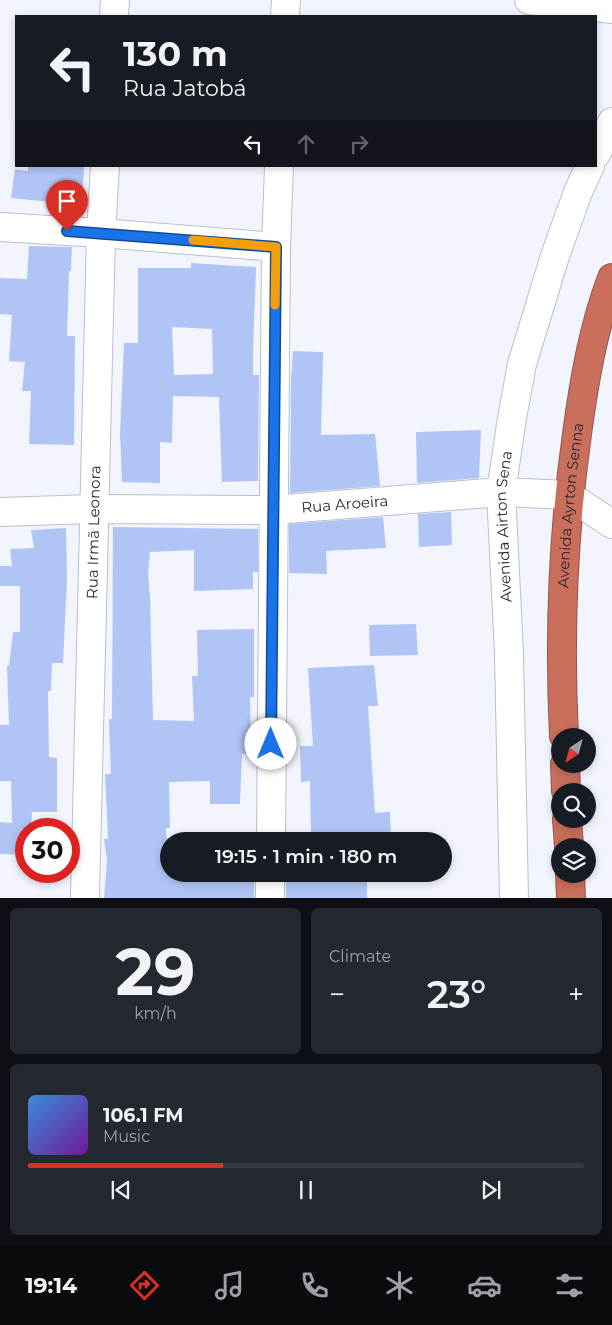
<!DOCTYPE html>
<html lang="en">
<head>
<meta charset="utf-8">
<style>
  body { margin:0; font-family:Montserrat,sans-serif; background:#242831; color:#f1f3f6; height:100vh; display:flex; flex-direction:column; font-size:19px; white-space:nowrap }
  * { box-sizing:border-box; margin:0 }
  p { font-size:16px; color:#9ea1a6 }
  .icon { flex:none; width:28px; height:28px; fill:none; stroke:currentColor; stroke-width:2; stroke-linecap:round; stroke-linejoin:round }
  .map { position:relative; height:898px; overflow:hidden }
  .sheet { display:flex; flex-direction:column; gap:10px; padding:10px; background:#0d0f14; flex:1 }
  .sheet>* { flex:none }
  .banner { position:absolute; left:15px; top:15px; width:582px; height:152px; border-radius:0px; box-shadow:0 2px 8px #0003; background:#171b24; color:#f1f3f6; overflow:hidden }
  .needle { width:32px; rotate:216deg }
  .buttons { position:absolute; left:551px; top:728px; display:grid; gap:10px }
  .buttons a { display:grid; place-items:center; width:45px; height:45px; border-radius:50%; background:#171b24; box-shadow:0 2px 8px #0003; font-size:25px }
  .speed { position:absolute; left:15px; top:818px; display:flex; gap:10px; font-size:25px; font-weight:700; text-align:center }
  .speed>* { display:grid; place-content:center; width:65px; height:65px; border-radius:50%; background:#171b24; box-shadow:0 2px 8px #0003; line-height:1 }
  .speed .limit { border:8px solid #d22; background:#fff; color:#111 }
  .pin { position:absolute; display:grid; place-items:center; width:42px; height:42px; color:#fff; margin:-51px -21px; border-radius:50% 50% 50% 0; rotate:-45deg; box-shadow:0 0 5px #0007 }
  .pin .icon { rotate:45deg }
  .me { position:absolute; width:55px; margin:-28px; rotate:0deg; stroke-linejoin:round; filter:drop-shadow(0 0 4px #0008) }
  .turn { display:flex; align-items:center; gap:18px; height:105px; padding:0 25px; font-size:22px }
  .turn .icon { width:65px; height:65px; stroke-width:2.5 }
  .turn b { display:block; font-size:35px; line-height:42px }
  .lanes { display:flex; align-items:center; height:48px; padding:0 25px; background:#0003; justify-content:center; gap:25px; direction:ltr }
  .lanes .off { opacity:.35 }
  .big { font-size:38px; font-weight:600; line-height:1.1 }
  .sheet .tile { flex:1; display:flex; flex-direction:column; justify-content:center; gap:8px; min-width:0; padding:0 18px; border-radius:8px; background:#242831 }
  .sheet .dial { align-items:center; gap:0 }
  .dial b { font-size:65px; line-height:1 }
  .song { display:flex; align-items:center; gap:15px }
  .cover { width:60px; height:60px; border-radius:8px; background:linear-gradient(135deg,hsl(210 70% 55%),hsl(280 70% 35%)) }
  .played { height:5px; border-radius:2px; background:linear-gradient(90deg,#d93025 35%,#363941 35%) }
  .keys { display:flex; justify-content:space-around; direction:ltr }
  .heat { display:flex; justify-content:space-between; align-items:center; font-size:28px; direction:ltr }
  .sheet .tiles { flex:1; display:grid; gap:10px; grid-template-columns:1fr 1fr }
  .tile:last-child { grid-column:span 2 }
  .trip { position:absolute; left:160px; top:832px; width:292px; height:50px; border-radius:25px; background:#171b24; box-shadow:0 2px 8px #0003; font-weight:600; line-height:50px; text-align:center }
  .dock { display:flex; height:80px; justify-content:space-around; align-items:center; background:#090b0e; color:#9ea1a6 }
  .dock .icon { width:35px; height:35px }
  .dock .active { color:#d93025 }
  .dock b { font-size:22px; color:#f1f3f6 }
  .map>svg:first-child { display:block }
  .building { fill:#b0c5f6; fill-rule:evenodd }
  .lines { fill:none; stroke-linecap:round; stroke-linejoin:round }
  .street-casing { stroke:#b9bfcc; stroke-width:30 }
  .highway-casing { stroke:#91574c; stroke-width:30 }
  .street { stroke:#fff; stroke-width:28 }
  .highway { stroke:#ca6f5c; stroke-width:28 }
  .route-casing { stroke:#114b97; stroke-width:12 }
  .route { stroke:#1a73e8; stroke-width:9 }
  .slow { stroke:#f59e0b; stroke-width:9 }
  .labels { text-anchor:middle; stroke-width:4.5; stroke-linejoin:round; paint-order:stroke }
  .street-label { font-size:15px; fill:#282a2f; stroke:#fff }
</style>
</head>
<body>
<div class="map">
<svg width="612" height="898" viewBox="0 0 612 898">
  <rect width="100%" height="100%" fill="#f2f5fd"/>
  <path class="building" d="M 28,166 L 84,166 L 82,205 L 11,198 L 15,169 L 28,171 Z
    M 29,246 L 72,247 L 71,271 L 69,271 L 67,336 L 75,336 L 74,445 L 29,444 L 31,391 L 22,391 L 25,362 L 9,361 L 12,315 L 0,314 L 0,278 L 27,279 Z
    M 191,263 L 256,267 L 253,352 L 253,375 L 259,375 L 258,481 L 222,482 L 219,397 L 173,396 L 172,443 L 160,442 L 160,483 L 122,482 L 120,433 L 124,343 L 138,343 L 138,268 L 191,268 ZM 172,327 L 212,329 L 213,374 L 174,375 Z
    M 293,351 L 323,352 L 321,435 L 375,434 L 380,486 L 290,493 L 291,378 Z
    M 481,430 L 479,478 L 417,483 L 416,432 Z
    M 451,512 L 452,545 L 419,547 L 418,514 Z
    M 383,517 L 386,548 L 326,551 L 327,574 L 289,573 L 289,524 Z
    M 113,527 L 258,529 L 258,572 L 253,572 L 253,589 L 194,591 L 194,550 L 150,552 L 148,574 L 150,596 L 153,720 L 194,721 L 192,676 L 198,676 L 197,630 L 254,629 L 254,697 L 250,697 L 251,754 L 242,754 L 240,804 L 210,804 L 210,781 L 169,782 L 170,828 L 166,828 L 167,874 L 254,874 L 254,898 L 104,898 L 107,861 L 104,839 L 108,839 L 105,774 L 111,774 L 109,719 L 112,719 Z
    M 66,528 L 67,578 L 63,663 L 52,663 L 51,691 L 48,691 L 49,757 L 57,758 L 57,812 L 32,812 L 31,829 L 26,829 L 26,855 L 0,854 L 0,822 L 12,823 L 11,781 L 0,781 L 0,725 L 9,725 L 7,666 L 9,666 L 13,632 L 20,632 L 20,586 L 0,586 L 0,566 L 12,566 L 10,549 L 34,548 L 31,530 Z
    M 416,624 L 418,655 L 370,656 L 369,625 Z
    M 374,665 L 378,706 L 368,706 L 375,813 L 390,812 L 391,839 L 366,839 L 366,841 L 311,841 L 310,781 L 301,782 L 300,746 L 313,746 L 308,668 Z
    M 286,874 L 367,874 L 367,898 L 286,898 Z"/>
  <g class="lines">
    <g class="street-casing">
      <g id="street">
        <path d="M 529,0 L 612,9"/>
        <path d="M 114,16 L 115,0"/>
        <path d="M 285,16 L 286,0"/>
        <path d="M 596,154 L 612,122"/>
        <path d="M 0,227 L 101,233 L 276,247"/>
        <path id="s1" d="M 0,512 L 93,509 L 273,510 L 501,492 L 568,495 L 612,524"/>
        <path d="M 271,841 L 276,247 L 279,166"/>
        <path id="s2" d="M 85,898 L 101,233 L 105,166"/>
        <path d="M 270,898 L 270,874"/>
        <path id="s3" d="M 514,898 L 509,653 L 501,492 L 512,418 L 522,364 L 555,256 L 578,192 L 590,166"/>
      </g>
    </g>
    <g class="highway-casing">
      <g id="highway">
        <path id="s4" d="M 564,736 C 559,635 563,534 577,434 C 584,382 593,328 612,278"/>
        <path d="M 565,764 L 566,791"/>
        <path d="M 567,819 L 569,846"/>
        <path d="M 570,874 L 571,898"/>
      </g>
    </g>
    <use href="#street" class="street"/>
    <use href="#highway" class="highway"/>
  </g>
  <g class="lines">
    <g class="route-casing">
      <path id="route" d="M 67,231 L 276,247 L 271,744"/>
    </g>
    <use href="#route" class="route"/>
    <path class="slow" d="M 193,240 L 276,247 L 275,305"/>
  </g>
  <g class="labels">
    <g class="street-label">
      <text dy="5" stroke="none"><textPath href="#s1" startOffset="345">Rua Aroeira</textPath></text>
      <text dy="5" stroke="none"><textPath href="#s4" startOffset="231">Avenida Ayrton Senna</textPath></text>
      <text dy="5" stroke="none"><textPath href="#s3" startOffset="372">Avenida Airton Sena</textPath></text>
      <text dy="5" stroke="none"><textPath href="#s2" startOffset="366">Rua Irmã Leonora</textPath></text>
    </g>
  </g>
</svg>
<div class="buttons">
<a><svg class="needle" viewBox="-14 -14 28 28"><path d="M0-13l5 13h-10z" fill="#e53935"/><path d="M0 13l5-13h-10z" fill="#9ea1a6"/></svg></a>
<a><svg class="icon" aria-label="search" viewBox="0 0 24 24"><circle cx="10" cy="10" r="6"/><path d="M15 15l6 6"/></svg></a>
<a><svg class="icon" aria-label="layers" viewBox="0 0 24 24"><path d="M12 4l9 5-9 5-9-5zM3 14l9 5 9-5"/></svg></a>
</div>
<div class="speed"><div class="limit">30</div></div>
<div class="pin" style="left:67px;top:231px;background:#d93025"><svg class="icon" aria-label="arrive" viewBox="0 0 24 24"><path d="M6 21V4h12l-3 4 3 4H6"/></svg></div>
<svg class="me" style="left:271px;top:744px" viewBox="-20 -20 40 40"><circle r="19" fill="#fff"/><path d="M0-13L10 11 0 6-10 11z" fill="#1a73e8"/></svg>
<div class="trip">19:15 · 1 min · 180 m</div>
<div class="banner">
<div class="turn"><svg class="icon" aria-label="left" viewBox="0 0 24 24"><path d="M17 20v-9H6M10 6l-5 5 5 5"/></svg><div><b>130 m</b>Rua Jatobá</div></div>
<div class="lanes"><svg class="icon" aria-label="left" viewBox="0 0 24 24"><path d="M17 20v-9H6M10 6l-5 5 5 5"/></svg><svg class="icon off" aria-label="ahead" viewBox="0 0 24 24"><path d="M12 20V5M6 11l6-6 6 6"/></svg><svg class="icon off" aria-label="right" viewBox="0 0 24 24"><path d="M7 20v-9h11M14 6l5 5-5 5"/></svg></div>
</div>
</div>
<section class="sheet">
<div class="tiles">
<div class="tile dial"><b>29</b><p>km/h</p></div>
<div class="tile"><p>Climate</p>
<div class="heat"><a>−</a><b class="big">23°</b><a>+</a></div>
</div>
<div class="tile">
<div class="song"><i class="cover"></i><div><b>106.1 FM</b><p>Music</p></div></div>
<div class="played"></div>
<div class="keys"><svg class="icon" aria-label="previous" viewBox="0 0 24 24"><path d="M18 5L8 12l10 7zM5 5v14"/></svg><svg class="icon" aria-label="pause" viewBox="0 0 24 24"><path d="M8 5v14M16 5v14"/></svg><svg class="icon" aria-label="next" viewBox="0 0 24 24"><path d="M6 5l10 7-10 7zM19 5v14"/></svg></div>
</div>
</div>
</section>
<nav class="dock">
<b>19:14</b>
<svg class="icon active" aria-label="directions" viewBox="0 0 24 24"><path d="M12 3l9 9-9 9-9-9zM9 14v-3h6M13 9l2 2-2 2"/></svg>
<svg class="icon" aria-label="music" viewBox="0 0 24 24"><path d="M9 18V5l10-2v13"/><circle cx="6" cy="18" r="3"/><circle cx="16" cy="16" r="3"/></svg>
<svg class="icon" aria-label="phone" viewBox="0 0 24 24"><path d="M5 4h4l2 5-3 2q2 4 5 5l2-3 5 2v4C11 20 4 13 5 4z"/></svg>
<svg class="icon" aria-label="climate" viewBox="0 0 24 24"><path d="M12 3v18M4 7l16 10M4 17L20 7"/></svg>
<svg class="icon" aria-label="car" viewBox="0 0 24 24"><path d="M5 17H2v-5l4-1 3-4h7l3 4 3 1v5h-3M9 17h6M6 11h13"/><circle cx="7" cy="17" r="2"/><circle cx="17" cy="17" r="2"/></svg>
<svg class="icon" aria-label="filters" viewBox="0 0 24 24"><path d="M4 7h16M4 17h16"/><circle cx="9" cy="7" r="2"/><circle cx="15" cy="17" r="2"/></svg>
</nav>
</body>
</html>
